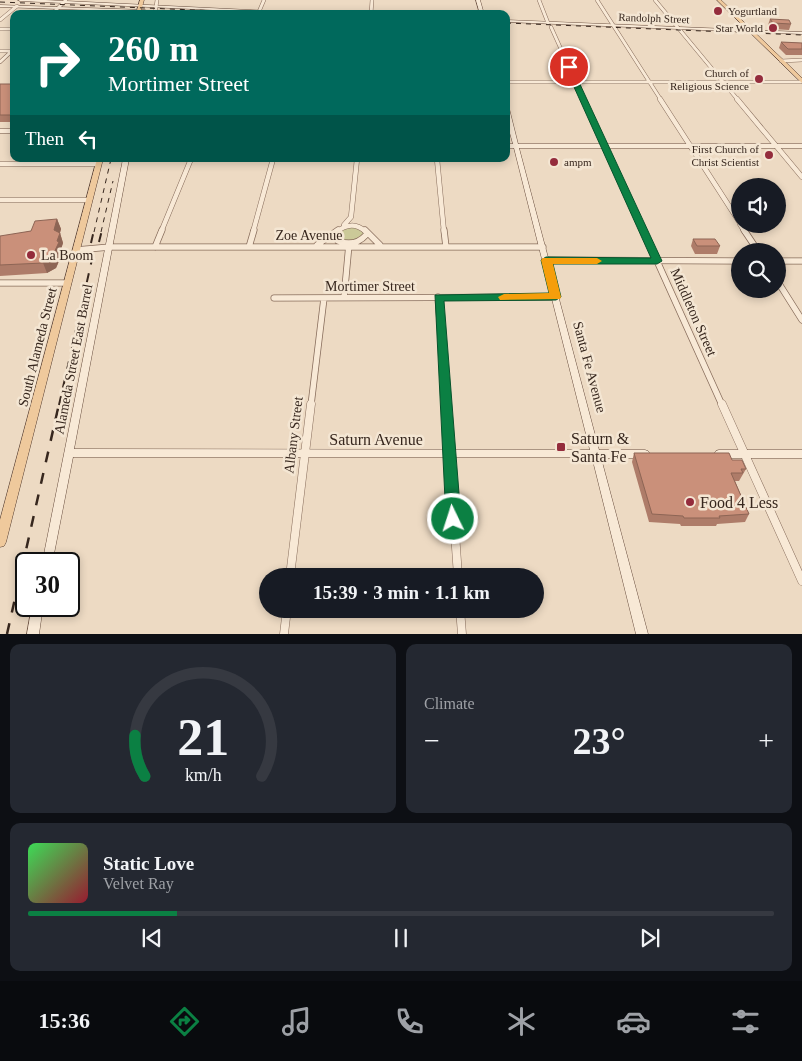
<!DOCTYPE html>
<html lang="en">
<head>
<meta charset="utf-8">
<style>
  body { margin:0; font-family:"Times New Roman",serif; background:#242831; color:#f1f3f6; height:100vh; display:flex; flex-direction:column; font-size:19px; white-space:nowrap }
  * { box-sizing:border-box; margin:0 }
  p { font-size:16px; color:#9ea1a6 }
  .icon { flex:none; width:28px; height:28px; fill:none; stroke:currentColor; stroke-width:2; stroke-linecap:round; stroke-linejoin:round }
  .map { position:relative; height:634px; overflow:hidden }
  .side { display:flex; flex-direction:column; gap:10px; padding:10px; background:#0d0f14; flex:1 }
  .side>* { flex:none }
  .hud { position:absolute; left:10px; top:10px; width:500px; height:152px; border-radius:10px; box-shadow:0 2px 8px #0003; background:#00695c; color:#fff; overflow:hidden }
  .fabs { position:absolute; left:731px; top:178px; display:grid; gap:10px }
  .fabs a { display:grid; place-items:center; width:55px; height:55px; border-radius:50%; background:#171b24; box-shadow:0 2px 8px #0003; font-size:25px }
  .speed { position:absolute; left:15px; top:552px; display:flex; gap:10px; font-size:25px; font-weight:700; text-align:center }
  .speed>* { display:grid; place-content:center; width:65px; height:65px; border-radius:50%; background:#171b24; box-shadow:0 2px 8px #0003; line-height:1 }
  .speed .limit { border:2px solid #111; border-radius:8px; background:#fff; color:#111 }
  .pin { position:absolute; display:grid; place-items:center; width:42px; height:42px; color:#fff; margin:-21px; border:2px solid #fff; border-radius:50%; box-shadow:0 1px 5px #0007 }
  .me { position:absolute; width:55px; margin:-28px; rotate:356deg; stroke-linejoin:round; filter:drop-shadow(0 0 4px #0008) }
  .turn { display:flex; align-items:center; gap:18px; height:105px; padding:0 15px; font-size:22px }
  .turn .icon { width:65px; height:65px; stroke-width:2.5 }
  .turn b { display:block; font-size:35px; line-height:42px }
  .then { display:flex; align-items:center; height:48px; padding:0 15px; background:#0003; gap:10px; font-size:19px }
  .big { font-size:38px; font-weight:700; line-height:1.1 }
  .side .card { flex:1; display:flex; flex-direction:column; justify-content:center; gap:8px; min-width:0; padding:0 18px; border-radius:10px; background:#242831 }
  .side .dial { align-items:center; gap:0 }
  .dial svg { height:130px; overflow:visible; fill:none; stroke:#363941; stroke-width:7; stroke-linecap:round; text-anchor:middle }
  .dial text { fill:#f1f3f6; stroke:none }
  .song { display:flex; align-items:center; gap:15px }
  .cover { width:60px; height:60px; border-radius:8px; background:linear-gradient(135deg,hsl(130 70% 55%),hsl(350 70% 35%)) }
  .played { height:5px; border-radius:2px; background:linear-gradient(90deg,#0b8043 20%,#363941 20%) }
  .keys { display:flex; justify-content:space-around; direction:ltr }
  .heat { display:flex; justify-content:space-between; align-items:center; font-size:28px; direction:ltr }
  .side .tiles { flex:1; display:grid; gap:10px; grid-template-columns:1fr 1fr }
  .card:last-child { grid-column:span 2 }
  .trip { position:absolute; left:259px; top:568px; width:285px; height:50px; border-radius:25px; background:#171b24; box-shadow:0 2px 8px #0003; font-weight:700; line-height:50px; text-align:center }
  .dock { display:flex; height:80px; justify-content:space-around; align-items:center; background:#090b0e; color:#9ea1a6 }
  .dock .icon { width:35px; height:35px }
  .dock .selected { color:#0b8043 }
  .dock b { font-size:22px; color:#f1f3f6 }
  .map>svg:first-child { display:block }
  .green { fill:#cbc998 }
  .lines { fill:none; stroke-linecap:round; stroke-linejoin:round }
  .street-far3-casing { stroke:#876c5b; stroke-width:4 }
  .street-far2-casing { stroke:#876c5b; stroke-width:5.5 }
  .street-far1-casing { stroke:#876c5b; stroke-width:7 }
  .street-casing { stroke:#876c5b; stroke-width:9 }
  .secondary-casing { stroke:#684d3e; stroke-width:1 }
  .primary-casing { stroke:#543b2f; stroke-width:1 }
  .street-far3 { stroke:#f8e9d6; stroke-width:3 }
  .street-far2 { stroke:#f8e9d6; stroke-width:4.5 }
  .street-far1 { stroke:#f8e9d6; stroke-width:5.5 }
  .street { stroke:#f8e9d6; stroke-width:8 }
  .secondary { fill:#f8e9d6; fill-rule:evenodd }
  .primary { fill:#efc99c; fill-rule:evenodd }
  .rail-far2 { stroke:#37271e; stroke-width:1; stroke-dasharray:5 5; stroke-linecap:butt }
  .rail-far1 { stroke:#37271e; stroke-width:2; stroke-dasharray:9 9; stroke-linecap:butt }
  .rail { stroke:#37271e; stroke-width:2.5; stroke-dasharray:11 11; stroke-linecap:butt }
  .wall { fill:#ae7c69 }
  .shaded-wall { fill:#8d6555 }
  .building { fill:#ca907a; stroke:#8d6555 }
  .route { fill:#0b8043; stroke:#07532c }
  .slow { fill:#f59e0b }
  .poi-dot { fill:#942c3c; stroke:#f4e6d3; stroke-width:2 }
  .labels { text-anchor:middle; stroke-width:5; stroke-linejoin:round; paint-order:stroke }
  .far-poi-label { font-size:11px; fill:#37271e; stroke:#f4e6d3; text-anchor:end }
  .far-street-label { font-size:11px; fill:#37271e; stroke:#f4e6d3 }
  .street-label { font-size:14px; fill:#37271e; stroke:#f4e6d3 }
  .poi-label { font-size:14px; fill:#37271e; stroke:#f4e6d3; text-anchor:start }
  .near-poi-label { font-size:16px; fill:#37271e; stroke:#f4e6d3; text-anchor:start }
  .near-street-label { font-size:16px; fill:#37271e; stroke:#f4e6d3 }
</style>
</head>
<body>
<div class="map">
<svg width="802" height="634" viewBox="0 0 802 634">
  <rect width="100%" height="100%" fill="#eddac3"/>
  <path class="green" d="M 353,227 L 363,231 L 363,236 L 353,241 L 340,239 L 337,234 L 338,231 Z"/>
  <g class="lines">
    <g class="street-far3-casing">
      <path id="street-far3" d="M 539,0 L 548,23
        M 597,0 L 661,100
        M 655,0 L 738,100
        M 52,14 L 66,0
        M 155,14 L 157,0
        M 258,14 L 264,0
        M 371,14 L 372,0
        M 0,20 L 17,6
        M 551,27 L 584,100
        M 0,29 L 14,29
        M 0,51 L 12,51
        M 781,61 L 802,60
        M 0,62 L 14,49
        M 506,82 L 802,82"/>
    </g>
    <g class="street-far2-casing">
      <path id="street-far2" d="M 583,99 L 643,232
        M 660,99 L 740,223
        M 737,99 L 802,177
        M 437,159 L 444,232
        M 0,164 L 98,164
        M 0,200 L 89,200
        M 740,224 L 745,232
        M 344,225 L 351,217 L 357,159
        M 161,232 L 191,159
        M 253,232 L 273,159
        M 336,232 C 347,224 356,223 366,232"/>
    </g>
    <g class="street-far1-casing">
      <path id="street-far1" d="M 365,230 L 380,245
        M 444,230 L 446,247
        M 643,230 L 722,405
        M 744,230 L 758,251
        M 334,234 L 338,241 C 349,245 358,244 366,235
        M 317,245 L 338,230
        M 155,247 L 162,230
        M 249,247 L 254,230
        M 76,250 L 110,247 L 543,247
        M 546,260 L 740,261
        M 778,261 L 802,261
        M 778,282 L 802,320
        M 0,283 L 68,283
        M 438,297 L 446,405
        M 274,298 L 556,297
        M 344,298 L 349,244
        M 311,405 L 324,298"/>
    </g>
    <g class="street-casing">
      <path id="street" d="M 446,404 L 458,576
        M 722,404 L 802,581
        M 290,576 L 311,404
        M 460,609 L 462,634
        M 284,634 L 287,609"/>
    </g>
    <g class="secondary-casing">
      <path id="secondary" d="M 18,0 L 45,0 L 332,14 L 299,14 L 20,1 Z
        M 476,0 L 480,0 L 484,14 L 480,14 Z
        M 0,5 L 145,10 L 147,11 L 145,12 L 0,7 Z
        M 506,20 L 802,32 L 802,34 L 506,22 Z
        M 506,107 L 509,108 L 518,144 L 802,144 L 802,148 L 519,148 L 599,450 L 645,450 L 648,451 L 650,454 L 648,457 L 645,458 L 601,458 L 648,634 L 636,634 L 592,457 L 73,457 L 52,564 L 42,564 L 123,159 L 129,159 L 74,449 L 590,450 L 514,148 L 506,148 L 506,144 L 513,144 L 506,119 Z
        M 0,129 L 14,129 L 14,133 L 0,133 Z
        M 719,450 L 802,450 L 802,458 L 719,458 L 716,457 L 714,454 L 716,451 Z
        M 32,606 L 43,606 L 39,634 L 27,634 Z"/>
    </g>
    <g class="primary-casing">
      <path id="primary" d="M 140,0 L 144,0 L 140,14 L 136,14 Z
        M 717,0 L 721,0 L 802,78 L 802,83 Z
        M 97,159 L 103,159 L 6,542 L 4,546 L 0,547 L 0,520 Z"/>
    </g>
    <use href="#street-far3" class="street-far3"/>
    <use href="#street-far2" class="street-far2"/>
    <use href="#street-far1" class="street-far1"/>
    <use href="#street" class="street"/>
    <use href="#secondary" class="secondary"/>
    <use href="#primary" class="primary"/>
    <path class="rail-far2" d="M 0,2 L 291,14
      M 506,23 L 802,35
      M 94,232 L 111,159
      M 101,232 L 113,181"/>
    <path class="rail-far1" d="M 99,242 L 102,230
      M 91,243 L 94,230
      M 59,405 L 93,255"/>
    <path class="rail" d="M 7,634 L 59,404"/>
  </g>
  <path class="wall" d="M 770,19 L 791,24 L 789,30 L 772,29 L 768,25 Z
    M 781,42 L 802,43 L 802,55 L 786,55 L 779,48 Z
    M 0,84 L 14,84 L 14,122 L 0,122 Z
    M 57,219 L 61,229 L 60,233 L 63,243 L 61,249 L 63,252 L 56,268 L 47,273 L 0,276 L 0,237 L 31,231 Z
    M 693,239 L 720,246 L 717,254 L 695,254 L 691,246 Z
    M 634,453 L 732,460 L 746,469 L 739,481 L 735,481 L 749,514 L 745,522 L 717,524 L 716,526 L 681,526 L 680,524 L 649,522 L 632,462 Z"/>
  <path class="shaded-wall" d="M 57,219 L 61,229 L 58,239 L 60,233 L 63,243 L 61,249 L 63,252 L 56,268 L 47,273 L 43,263 Z"/>
  <path class="building" d="M 770,19 L 789,20 L 791,24 L 773,23 Z
    M 781,42 L 802,43 L 802,49 L 788,49 Z
    M 0,84 L 14,84 L 14,115 L 0,115 Z
    M 57,219 L 54,230 L 60,233 L 57,241 L 59,242 L 52,257 L 43,263 L 0,265 L 0,236 L 31,231 L 35,221 Z
    M 693,239 L 715,239 L 720,246 L 697,246 Z
    M 634,453 L 729,453 L 732,460 L 742,460 L 746,469 L 741,469 L 743,473 L 731,473 L 749,514 L 719,516 L 720,518 L 684,518 L 683,516 L 652,514 Z"/>
  <path class="route" d="M 569,65 L 572,67 L 662,261 L 657,264 L 553,264 L 561,297 L 556,300 L 444,301 L 461,519 L 458,524 L 453,526 L 448,524 L 446,519 L 435,295 L 549,293 L 541,260 L 546,257 L 651,258 L 565,67 Z"/>
  <path class="slow" d="M 543,258 L 597,258 L 602,261 L 597,264 L 553,264 L 561,297 L 560,299 L 500,300 L 498,297 L 504,294 L 549,293 L 541,260 Z"/>
  <g class="poi-dot">
    <circle cx="718" cy="11" r="5"/>
    <circle cx="773" cy="28" r="5"/>
    <circle cx="759" cy="79" r="5"/>
    <circle cx="769" cy="155" r="5"/>
    <circle cx="554" cy="162" r="5"/>
    <circle cx="31" cy="255" r="5"/>
    <rect x="556" y="442" width="10" height="10" rx="2.5"/>
    <circle cx="690" cy="502" r="5"/>
  </g>
  <g class="labels">
    <g class="far-poi-label">
      <text x="728" y="15" text-anchor="start">Yogurtland</text>
      <text x="763" y="32">Star World</text>
      <text x="749" y="77">Church of<tspan x="749" dy="13">Religious Science</tspan></text>
      <text x="759" y="153">First Church of<tspan x="759" dy="13">Christ Scientist</tspan></text>
      <text x="564" y="166" text-anchor="start">ampm</text>
    </g>
    <g class="far-street-label">
      <text transform="translate(654 18) rotate(2)" y="4">Randolph Street</text>
    </g>
    <g class="street-label">
      <text x="309" y="240">Zoe Avenue</text>
      <text x="370" y="291">Mortimer Street</text>
      <text transform="translate(694 312) rotate(66)" y="5">Middleton Street</text>
      <text transform="translate(37 347) rotate(-76)" y="5">South Alameda Street</text>
      <text transform="translate(73 359) rotate(-79)" y="5">Alameda Street East Barrel</text>
      <text transform="translate(590 367) rotate(75)" y="5">Santa Fe Avenue</text>
      <text transform="translate(293 435) rotate(-83)" y="5">Albany Street</text>
    </g>
    <g class="poi-label">
      <text x="41" y="260">La Boom</text>
    </g>
    <g class="near-poi-label">
      <text x="571" y="444">Saturn &amp;<tspan x="571" dy="18">Santa Fe</tspan></text>
      <text x="700" y="508">Food 4 Less</text>
    </g>
    <g class="near-street-label">
      <text x="376" y="445">Saturn Avenue</text>
    </g>
  </g>
</svg>
<div class="fabs">
<a><svg class="icon" aria-label="sound" viewBox="0 0 24 24"><path d="M4 9h4l5-4v14l-5-4H4zM17 9q2 3 0 6"/></svg></a>
<a><svg class="icon" aria-label="search" viewBox="0 0 24 24"><circle cx="10" cy="10" r="6"/><path d="M15 15l6 6"/></svg></a>
</div>
<div class="speed"><div class="limit">30</div></div>
<div class="pin" style="left:569px;top:67px;background:#d93025"><svg class="icon" aria-label="arrive" viewBox="0 0 24 24"><path d="M6 21V4h12l-3 4 3 4H6"/></svg></div>
<svg class="me" style="left:453px;top:519px" viewBox="-20 -20 40 40"><circle r="17" fill="#0b8043" stroke="#fff" stroke-width="3"/><path d="M0-11L8 9 0 5-8 9z" fill="#fff"/></svg>
<div class="trip">15:39 · 3 min · 1.1 km</div>
<div class="hud">
<div class="turn"><svg class="icon" aria-label="right" viewBox="0 0 24 24"><path d="M7 20v-9h11M14 6l5 5-5 5"/></svg><div><b>260 m</b>Mortimer Street</div></div>
<div class="then">Then<svg class="icon" aria-label="left" viewBox="0 0 24 24"><path d="M17 20v-9H6M10 6l-5 5 5 5"/></svg></div>
</div>
</div>
<section class="side">
<div class="tiles">
<div class="card dial"><svg viewBox="0 0 100 80">
<path d="M14 69A42 42 0 1 1 86 69"/>
<path d="M14 69A42 42 0 0 1 8 44" stroke="#0b8043"/>
<text x="50" y="56" font-size="32" font-weight="700">21</text>
<text x="50" y="72" font-size="11">km/h</text>
</svg></div>
<div class="card"><p>Climate</p>
<div class="heat"><a>−</a><b class="big">23°</b><a>+</a></div>
</div>
<div class="card">
<div class="song"><i class="cover"></i><div><b>Static Love</b><p>Velvet Ray</p></div></div>
<div class="played"></div>
<div class="keys"><svg class="icon" aria-label="previous" viewBox="0 0 24 24"><path d="M18 5L8 12l10 7zM5 5v14"/></svg><svg class="icon" aria-label="pause" viewBox="0 0 24 24"><path d="M8 5v14M16 5v14"/></svg><svg class="icon" aria-label="next" viewBox="0 0 24 24"><path d="M6 5l10 7-10 7zM19 5v14"/></svg></div>
</div>
</div>
</section>
<nav class="dock">
<b>15:36</b>
<svg class="icon selected" aria-label="directions" viewBox="0 0 24 24"><path d="M12 3l9 9-9 9-9-9zM9 14v-3h6M13 9l2 2-2 2"/></svg>
<svg class="icon" aria-label="music" viewBox="0 0 24 24"><path d="M9 18V5l10-2v13"/><circle cx="6" cy="18" r="3"/><circle cx="16" cy="16" r="3"/></svg>
<svg class="icon" aria-label="phone" viewBox="0 0 24 24"><path d="M5 4h4l2 5-3 2q2 4 5 5l2-3 5 2v4C11 20 4 13 5 4z"/></svg>
<svg class="icon" aria-label="climate" viewBox="0 0 24 24"><path d="M12 3v18M4 7l16 10M4 17L20 7"/></svg>
<svg class="icon" aria-label="car" viewBox="0 0 24 24"><path d="M5 17H2v-5l4-1 3-4h7l3 4 3 1v5h-3M9 17h6M6 11h13"/><circle cx="7" cy="17" r="2"/><circle cx="17" cy="17" r="2"/></svg>
<svg class="icon" aria-label="filters" viewBox="0 0 24 24"><path d="M4 7h16M4 17h16"/><circle cx="9" cy="7" r="2"/><circle cx="15" cy="17" r="2"/></svg>
</nav>
</body>
</html>
